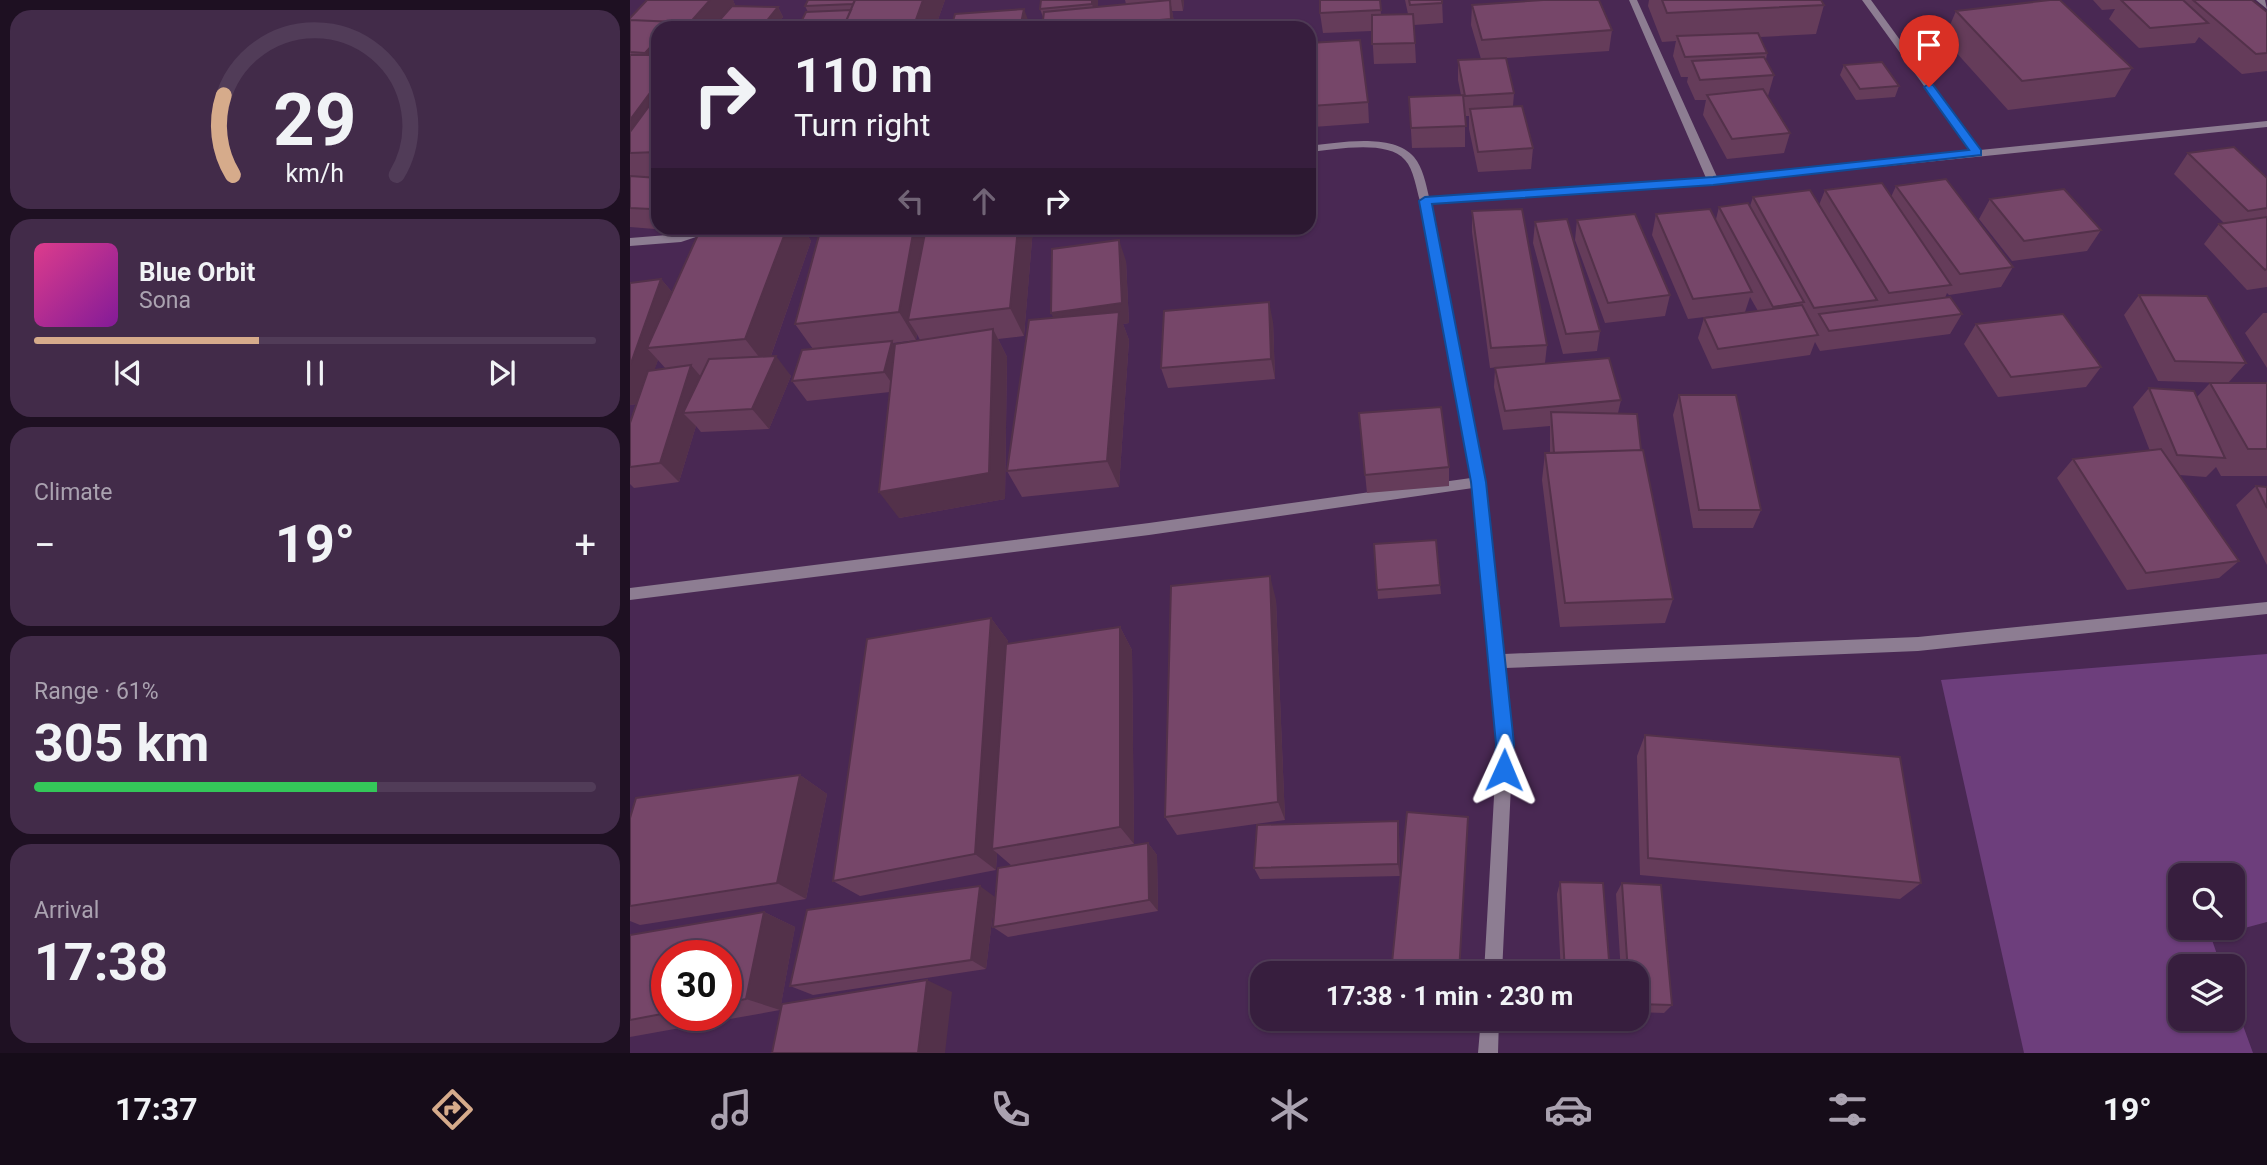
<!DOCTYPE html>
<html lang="en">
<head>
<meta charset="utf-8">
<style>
  body { margin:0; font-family:Roboto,sans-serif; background:#422b49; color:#f1f3f6; height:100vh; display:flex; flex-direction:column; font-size:26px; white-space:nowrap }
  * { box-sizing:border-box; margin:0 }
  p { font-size:23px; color:#aaa2b0 }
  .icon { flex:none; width:38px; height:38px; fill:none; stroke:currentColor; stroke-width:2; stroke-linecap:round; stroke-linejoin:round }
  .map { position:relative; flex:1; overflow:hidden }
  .sheet { display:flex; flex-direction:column; gap:10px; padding:10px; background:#1e1022; width:630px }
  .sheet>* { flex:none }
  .guide { position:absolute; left:21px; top:21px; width:665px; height:214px; border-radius:21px; box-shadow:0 2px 5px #0004,0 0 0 2px #513c58; background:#371e3e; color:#f1f3f6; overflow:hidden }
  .buttons { position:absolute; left:1538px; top:863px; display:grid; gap:14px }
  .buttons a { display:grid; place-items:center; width:77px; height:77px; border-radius:14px; background:#371e3e; box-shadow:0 2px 5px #0004,0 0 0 2px #513c58; font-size:35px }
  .speed { position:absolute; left:21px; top:940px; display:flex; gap:14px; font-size:35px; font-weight:700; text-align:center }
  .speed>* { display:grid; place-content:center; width:91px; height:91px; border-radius:50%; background:#371e3e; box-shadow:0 2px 5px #0004,0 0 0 2px #513c58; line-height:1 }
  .speed .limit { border:10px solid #d22; background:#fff; color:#111 }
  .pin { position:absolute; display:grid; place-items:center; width:60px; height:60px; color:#fff; margin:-72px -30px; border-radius:50% 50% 50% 0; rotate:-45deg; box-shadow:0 0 7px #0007 }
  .pin .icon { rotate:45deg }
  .me { position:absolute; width:77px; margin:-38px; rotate:1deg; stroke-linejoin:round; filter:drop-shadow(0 0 5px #0008) }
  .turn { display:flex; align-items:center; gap:24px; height:147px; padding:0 28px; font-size:32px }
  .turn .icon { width:91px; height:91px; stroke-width:2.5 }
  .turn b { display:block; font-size:49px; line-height:60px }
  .lanes { display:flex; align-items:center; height:66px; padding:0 28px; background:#0003; justify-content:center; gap:35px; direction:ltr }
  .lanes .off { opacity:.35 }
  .big { font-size:52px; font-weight:700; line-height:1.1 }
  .sheet .card { flex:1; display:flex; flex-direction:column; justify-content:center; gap:10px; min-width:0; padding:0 24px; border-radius:21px; background:#422b49 }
  .sheet .dial { align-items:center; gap:0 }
  .dial svg { height:182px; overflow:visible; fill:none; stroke:#513c58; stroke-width:7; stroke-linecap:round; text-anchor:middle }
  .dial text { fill:#f1f3f6; stroke:none }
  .song { display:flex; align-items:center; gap:21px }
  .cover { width:84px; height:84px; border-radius:10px; background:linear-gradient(135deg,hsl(330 70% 55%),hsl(290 70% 35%)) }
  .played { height:7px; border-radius:4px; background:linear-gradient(90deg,#d6ab8b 40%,#513c58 40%) }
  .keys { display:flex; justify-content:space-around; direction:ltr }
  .heat { display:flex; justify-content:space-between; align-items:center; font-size:38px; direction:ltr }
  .charge { height:10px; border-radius:5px; background:linear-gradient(90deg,#34c759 61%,#513c58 0) }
  .trip { position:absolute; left:620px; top:961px; width:399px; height:70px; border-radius:21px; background:#371e3e; box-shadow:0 2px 5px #0004,0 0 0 2px #513c58; font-weight:700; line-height:70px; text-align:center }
  .dock { display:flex; height:112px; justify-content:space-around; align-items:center; background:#160c19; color:#aaa2b0 }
  .dock .icon { width:49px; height:49px }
  .dock .on { color:#d6ab8b }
  .dock b { font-size:32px; color:#f1f3f6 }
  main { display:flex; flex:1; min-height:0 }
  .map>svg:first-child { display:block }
  .green { fill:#6d3e7c; fill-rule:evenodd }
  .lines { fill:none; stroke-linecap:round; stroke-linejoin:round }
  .street { fill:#8d7d92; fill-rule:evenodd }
  .wall { fill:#653c5a; fill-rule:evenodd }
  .shaded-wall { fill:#53314a }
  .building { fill:#764669; stroke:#53314a; stroke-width:2 }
  .route { fill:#1a73e8; stroke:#114b97; stroke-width:2 }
</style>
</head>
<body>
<main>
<section class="sheet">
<div class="card dial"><svg viewBox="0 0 100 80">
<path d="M14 69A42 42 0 1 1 86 69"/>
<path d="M14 69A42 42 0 0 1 10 34" stroke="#d6ab8b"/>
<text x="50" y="56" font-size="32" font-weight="700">29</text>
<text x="50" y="72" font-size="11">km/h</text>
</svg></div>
<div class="card">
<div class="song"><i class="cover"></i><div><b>Blue Orbit</b><p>Sona</p></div></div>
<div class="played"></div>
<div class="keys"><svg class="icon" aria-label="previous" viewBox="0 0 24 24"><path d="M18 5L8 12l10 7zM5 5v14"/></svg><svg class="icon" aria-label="pause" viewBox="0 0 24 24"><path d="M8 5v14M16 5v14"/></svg><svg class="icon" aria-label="next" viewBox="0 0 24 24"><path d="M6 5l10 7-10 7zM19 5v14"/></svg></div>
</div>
<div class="card"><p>Climate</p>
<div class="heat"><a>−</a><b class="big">19°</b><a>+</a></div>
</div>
<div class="card"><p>Range · 61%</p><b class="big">305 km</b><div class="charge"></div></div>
<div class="card"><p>Arrival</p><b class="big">17:38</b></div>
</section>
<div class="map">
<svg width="1637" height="1053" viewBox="0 0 1637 1053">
  <rect width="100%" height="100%" fill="#492853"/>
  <path class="green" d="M 1637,654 L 1637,922 L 1581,937 L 1591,966 L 1550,966 L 1550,1018 L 1603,1018 L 1603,998 L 1623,1053 L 1394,1053 L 1311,680 ZM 1550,875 L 1603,875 L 1603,928 L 1550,928 Z"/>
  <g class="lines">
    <path class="street" d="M 999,0 L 1007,0 L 1087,177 L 1341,151 L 1232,0 L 1241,0 L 1350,150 L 1637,121 L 1637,127 L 1083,184 L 801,204 L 856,482 L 874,654 L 1288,637 L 1637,602 L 1637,614 L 1288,651 L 875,668 L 883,744 L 872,973 L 854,973 L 867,744 L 843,488 L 519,535 L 0,600 L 0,588 L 519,523 L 841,478 L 790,201 C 786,188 784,170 775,160 C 757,139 704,150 679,152 L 679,146 C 707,143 763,132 784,157 C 793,168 796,184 799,197 L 1076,178 Z
      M 1626,0 L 1635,0 L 1637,9 Z
      M 70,228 L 86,228 L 84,231 L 51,242 L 0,246 L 0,238 L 50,234 Z
      M 851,1018 L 869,1018 L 868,1053 L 848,1053 Z"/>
  </g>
  <path class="wall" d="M 17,0 L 103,0 L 105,5 L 104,6 L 148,7 L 153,17 L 145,28 L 28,28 L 28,228 L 39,228 L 37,230 L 0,227 L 0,18 Z
    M 178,0 L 315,0 L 305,28 L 178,12 L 175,6 Z
    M 468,0 L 468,7 L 496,4 L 495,0 L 554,0 L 553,11 L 542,11 L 545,28 L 412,28 L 413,17 L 410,9 Z
    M 750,0 L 751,15 L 778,14 L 775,0 L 812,0 L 813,23 L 784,25 L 786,63 L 744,64 L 742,31 L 693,33 L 690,13 Z
    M 1019,0 L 1191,0 L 1194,5 L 1186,34 L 1130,37 L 1137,53 L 1136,60 L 1144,75 L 1138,96 L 1137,96 L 1160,133 L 1154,153 L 1097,159 L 1073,115 L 1076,100 L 1065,100 L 1057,82 L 1058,77 L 1051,77 L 1043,56 L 1046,41 L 1032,42 L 1018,6 Z
    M 1463,0 L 1622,0 L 1637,12 L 1637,71 L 1612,74 L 1569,37 L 1565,43 L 1509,48 L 1479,19 L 1485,9 L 1472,10 Z
    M 842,5 L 982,30 L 979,51 L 876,58 L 884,93 L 883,106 L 903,148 L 901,169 L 848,172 L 839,129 L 839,116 L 835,116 L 835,147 L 782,148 L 779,97 L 831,95 L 828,80 L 828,60 L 851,59 L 841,25 Z
    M 1326,11 L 1502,68 L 1485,97 L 1378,110 L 1314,39 Z
    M 1214,65 L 1269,86 L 1265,97 L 1226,100 L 1210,75 Z
    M 738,102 L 739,123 L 683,127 L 681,106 Z
    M 1558,153 L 1637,178 L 1637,287 L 1617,290 L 1574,244 L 1589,224 L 1594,223 L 1544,174 Z
    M 1266,186 L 1383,267 L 1371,287 L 1319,295 L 1317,293 L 1315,298 L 1332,314 L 1320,334 L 1190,351 L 1185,342 L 1180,355 L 1082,369 L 1068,338 L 1074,318 L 1128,311 L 1120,297 L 1115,312 L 1058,319 L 1022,235 L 1026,214 L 1086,219 L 1089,207 L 1120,206 L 1123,197 L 1189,205 L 1195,190 L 1261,197 Z
    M 1360,199 L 1471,230 L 1457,251 L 1382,261 L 1349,219 Z
    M 842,211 L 917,345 L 915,363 L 991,400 L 988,413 L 1011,450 L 1043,599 L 1035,623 L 930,627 L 912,480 L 915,453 L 920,453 L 920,426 L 873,430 L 864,387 L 865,368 L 869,367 L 860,368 L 842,232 Z
    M 947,220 L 1040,295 L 1035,316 L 975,323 L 945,240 Z
    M 905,222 L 970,331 L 967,351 L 933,354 L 903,243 Z
    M 71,228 L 173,228 L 181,241 L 141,356 L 161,376 L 139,429 L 71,432 L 66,426 L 49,482 L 4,488 L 0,484 L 0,423 L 7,404 L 0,405 L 0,283 L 31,279 L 42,292 ZM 28,360 L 36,369 L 24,370 Z
    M 191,228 L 403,228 L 394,336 L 368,339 L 377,357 L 375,499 L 269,518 L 260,392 L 177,401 L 162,381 L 183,349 L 165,324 ZM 287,334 L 290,340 L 265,346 L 263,343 L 286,340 Z
    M 496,261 L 499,323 L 493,324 L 499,340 L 489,487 L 392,497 L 377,471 Z
    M 1509,295 L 1616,363 L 1598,383 L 1528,381 L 1494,315 Z
    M 1633,313 L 1637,313 L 1637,368 L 1615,333 Z
    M 643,322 L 645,379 L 538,388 L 531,368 Z
    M 1346,324 L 1471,367 L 1456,387 L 1368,397 L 1334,344 Z
    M 1580,383 L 1637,383 L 1637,476 L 1591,476 L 1586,467 L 1576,477 L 1549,475 L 1609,561 L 1589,578 L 1497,590 L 1427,478 L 1443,459 L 1520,451 L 1503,407 L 1519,388 L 1567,397 Z
    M 1049,395 L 1131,510 L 1123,528 L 1063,528 L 1043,415 Z
    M 729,413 L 819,467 L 819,486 L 737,493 Z
    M 1626,486 L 1637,487 L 1637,565 L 1606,505 Z
    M 744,544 L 810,585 L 811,594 L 748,599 Z
    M 646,600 L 655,820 L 547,835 L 535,817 Z
    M 361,618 L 378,641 L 378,644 L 490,627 L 502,650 L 504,844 L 396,863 L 518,843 L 527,855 L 528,911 L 378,937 L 363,927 L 382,866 L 367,853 L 366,870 L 230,896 L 203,881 Z
    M 1015,735 L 1291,883 L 1270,899 L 1010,875 L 1007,756 Z
    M 170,775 L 197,794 L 176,899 L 10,925 L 0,921 L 0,818 Z
    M 769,833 L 770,876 L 630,879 L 624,868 Z
    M 930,882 L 980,973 L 931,973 L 927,894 Z
    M 992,883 L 1042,1005 L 1034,1013 L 1006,1012 L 1006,973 L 991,973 L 986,894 Z
    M 365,897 L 356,969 L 183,995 L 160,986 Z
    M 134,912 L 165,927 L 150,1010 L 0,1037 L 0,935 ZM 37,956 L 96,956 L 96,1015 L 37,1015 Z"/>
  <path class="shaded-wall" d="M 80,0 L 103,0 L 105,5 L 86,28 L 59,28 L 57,26 Z
    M 293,0 L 315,0 L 305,28 L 283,28 Z
    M 462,0 L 468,0 L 468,24 L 462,4 Z
    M 540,0 L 544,21 L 545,28 L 543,28 L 541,19 Z
    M 551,0 L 554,0 L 553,11 Z
    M 148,7 L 153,17 L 145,28 L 131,28 Z
    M 394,9 L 401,28 L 390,28 Z
    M 45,22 L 49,28 L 39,28 Z
    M 28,39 L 28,72 L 15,53 Z
    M 28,82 L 28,139 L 0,153 L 0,120 Z
    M 28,202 L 28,218 L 21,209 Z
    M 157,228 L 173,228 L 181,241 L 137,367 L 115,339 Z
    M 284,228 L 304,228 L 278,320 L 287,334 L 286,340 L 269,312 Z
    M 388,228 L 403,228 L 394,336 L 380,308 Z
    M 489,240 L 496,261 L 499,323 L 493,324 L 499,340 L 489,487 L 477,461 L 430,333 L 421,313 Z
    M 31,279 L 48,299 L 17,348 L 28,360 L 13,403 L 0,405 L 0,366 Z
    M 639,302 L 643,322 L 645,379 L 641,359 Z
    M 363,329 L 377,357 L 375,499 L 269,518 L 249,492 Z
    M 262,341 L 274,361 L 267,391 L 254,372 Z
    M 146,356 L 161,376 L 139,429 L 122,409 Z
    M 61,365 L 78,385 L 53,413 L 66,426 L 49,482 L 30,463 Z
    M 640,576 L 646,600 L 655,820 L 648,802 Z
    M 361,618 L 378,641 L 367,848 L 362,849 L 367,853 L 366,870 L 345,854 Z
    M 490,627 L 502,650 L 504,844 L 490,827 Z
    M 170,775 L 197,794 L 176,899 L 147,883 Z
    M 768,821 L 769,833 L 770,876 L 768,864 Z
    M 518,843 L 527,855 L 528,911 L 519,900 Z
    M 350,886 L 365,897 L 356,969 L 341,960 Z
    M 134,912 L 165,927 L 150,1010 L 116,999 Z
    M 297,980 L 322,992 L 315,1053 L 288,1053 Z"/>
  <path class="building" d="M 17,0 L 80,0 L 57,26 L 48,26 L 45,22 L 0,20 L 0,18 Z
    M 178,0 L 225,0 L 223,4 L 175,6 Z
    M 225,0 L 293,0 L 283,28 L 213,28 Z
    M 411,0 L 462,0 L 462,4 L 410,9 Z
    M 540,0 L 541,19 L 442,28 L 412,28 L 414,12 Z
    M 690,0 L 750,0 L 751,10 L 690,13 Z
    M 779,0 L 812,0 L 812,3 L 780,5 Z
    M 913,0 L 969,0 L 982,30 L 852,40 L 842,5 Z
    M 1032,0 L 1191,0 L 1194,5 L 1037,13 Z
    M 1420,0 L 1430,0 L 1502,68 L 1392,81 L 1326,11 Z
    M 1491,0 L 1553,0 L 1578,23 L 1520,28 Z
    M 1563,0 L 1622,0 L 1637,12 L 1637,53 L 1626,54 Z
    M 102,6 L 148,7 L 131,28 L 123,28 L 121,24 L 87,23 Z
    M 394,9 L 390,28 L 321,28 L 325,14 Z
    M 221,10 L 213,28 L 168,28 L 176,12 Z
    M 783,14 L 785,43 L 742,44 L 742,15 Z
    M 0,20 L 45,22 L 39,28 L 28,28 L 28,39 L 15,53 L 0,52 Z
    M 76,23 L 121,24 L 118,28 L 72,28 Z
    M 1128,33 L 1137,53 L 1055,57 L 1047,36 Z
    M 730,40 L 738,102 L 681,106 L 679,84 L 679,43 Z
    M 0,55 L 28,55 L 28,82 L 0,120 Z
    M 1134,57 L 1144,75 L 1070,80 L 1062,61 Z
    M 876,58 L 884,93 L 835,96 L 828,60 Z
    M 1252,62 L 1269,86 L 1230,89 L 1214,65 Z
    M 1133,89 L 1160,133 L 1102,139 L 1077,95 Z
    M 28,94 L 28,152 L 0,153 L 0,132 Z
    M 833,95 L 836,126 L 781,128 L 779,97 Z
    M 892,106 L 903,148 L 848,152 L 840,109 Z
    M 1604,147 L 1637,178 L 1637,208 L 1618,211 L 1558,153 Z
    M 0,176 L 28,178 L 28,202 L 21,209 L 0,208 Z
    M 1316,179 L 1383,267 L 1330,274 L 1266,186 Z
    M 1252,183 L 1321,285 L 1259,293 L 1195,190 Z
    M 1434,189 L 1471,230 L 1394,241 L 1360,199 Z
    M 1180,190 L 1247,300 L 1184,308 L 1123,197 Z
    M 1118,203 L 1174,302 L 1143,307 L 1089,207 Z
    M 892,209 L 917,345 L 861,348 L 842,211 Z
    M 1080,209 L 1122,292 L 1063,299 L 1026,214 Z
    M 1005,214 L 1040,295 L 978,303 L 947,220 Z
    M 1637,217 L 1637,269 L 1635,270 L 1589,224 Z
    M 937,219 L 970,331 L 936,334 L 905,222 Z
    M 71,228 L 157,228 L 115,339 L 17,348 Z
    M 191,228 L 284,228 L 269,312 L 165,324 Z
    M 296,228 L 388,228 L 380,308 L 278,320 Z
    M 489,240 L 492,303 L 421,313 L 422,249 Z
    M 31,279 L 0,366 L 0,283 Z
    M 1509,295 L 1577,296 L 1616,363 L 1545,361 Z
    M 1320,297 L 1332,314 L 1199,331 L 1189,314 Z
    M 639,302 L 641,359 L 531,368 L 534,311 Z
    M 1172,305 L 1188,335 L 1088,349 L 1074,318 Z
    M 489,312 L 477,461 L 377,471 L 399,320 Z
    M 1433,314 L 1471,367 L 1381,377 L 1346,324 Z
    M 363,329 L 359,473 L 249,492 L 265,344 Z
    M 262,341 L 254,372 L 162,381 L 172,350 Z
    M 146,356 L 122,409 L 53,413 L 79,359 Z
    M 979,358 L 991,400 L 875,411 L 865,368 Z
    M 61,365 L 30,463 L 0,467 L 0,423 L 18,371 Z
    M 1580,383 L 1637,383 L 1637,449 L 1618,449 Z
    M 1519,388 L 1564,391 L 1595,458 L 1547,455 Z
    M 1049,395 L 1106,395 L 1131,510 L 1069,510 Z
    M 811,407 L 819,467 L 735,475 L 729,413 Z
    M 921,412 L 1007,414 L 1011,450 L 924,453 Z
    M 1531,449 L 1609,561 L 1516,573 L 1443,459 Z
    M 1013,450 L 1043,599 L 935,603 L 915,453 Z
    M 1626,486 L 1637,487 L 1637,508 Z
    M 806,540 L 810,585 L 747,590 L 744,544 Z
    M 640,576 L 648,802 L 535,817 L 541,586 Z
    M 361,618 L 345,854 L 203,881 L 237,639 Z
    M 490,627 L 490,827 L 362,849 L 376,644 Z
    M 1015,735 L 1270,757 L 1291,883 L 1018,858 Z
    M 170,775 L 147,883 L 0,906 L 0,818 L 6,798 Z
    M 777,812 L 838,817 L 829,973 L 761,973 Z
    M 768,821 L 768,864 L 624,868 L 627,825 Z
    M 518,843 L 519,900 L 363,927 L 368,868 Z
    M 930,882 L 973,883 L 980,973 L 935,973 Z
    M 992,883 L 1031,885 L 1042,1005 L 1006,1004 L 1006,973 L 998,973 Z
    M 350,886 L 341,960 L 160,986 L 177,910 Z
    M 134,912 L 116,999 L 96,1003 L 96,956 L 37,956 L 37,1013 L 0,1020 L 0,935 Z
    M 297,980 L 288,1053 L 142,1053 L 152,1004 Z"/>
  <path class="route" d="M 1299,84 L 1303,85 L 1351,150 L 1351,155 L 1083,185 L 802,204 L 856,482 L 884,744 L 880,776 L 874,779 L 867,776 L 864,770 L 866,744 L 841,482 L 789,201 L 795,197 L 1083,177 L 1339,150 L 1294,87 Z"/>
</svg>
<div class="buttons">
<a><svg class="icon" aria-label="search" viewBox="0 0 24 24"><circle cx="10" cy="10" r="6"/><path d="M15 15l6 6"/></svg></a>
<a><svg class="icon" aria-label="layers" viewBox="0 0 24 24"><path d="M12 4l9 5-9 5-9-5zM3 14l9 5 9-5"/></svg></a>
</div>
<div class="speed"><div class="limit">30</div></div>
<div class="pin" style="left:1299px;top:87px;background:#d93025"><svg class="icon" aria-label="arrive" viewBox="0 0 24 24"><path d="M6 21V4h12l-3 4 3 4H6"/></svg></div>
<svg class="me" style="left:874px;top:770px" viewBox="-20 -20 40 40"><path d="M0-17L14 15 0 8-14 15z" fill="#1a73e8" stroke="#fff" stroke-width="4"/></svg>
<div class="trip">17:38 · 1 min · 230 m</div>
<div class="guide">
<div class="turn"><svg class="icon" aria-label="right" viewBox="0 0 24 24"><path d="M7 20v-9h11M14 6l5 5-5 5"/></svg><div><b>110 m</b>Turn right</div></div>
<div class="lanes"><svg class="icon off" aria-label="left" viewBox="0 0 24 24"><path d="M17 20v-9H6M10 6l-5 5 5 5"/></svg><svg class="icon off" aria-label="ahead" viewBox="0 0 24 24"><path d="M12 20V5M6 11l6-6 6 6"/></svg><svg class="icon" aria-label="right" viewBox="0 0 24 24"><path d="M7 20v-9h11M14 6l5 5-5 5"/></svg></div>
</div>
</div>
</main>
<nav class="dock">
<b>17:37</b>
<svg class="icon on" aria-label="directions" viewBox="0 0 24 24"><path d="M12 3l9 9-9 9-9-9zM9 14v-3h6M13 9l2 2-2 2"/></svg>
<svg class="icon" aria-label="music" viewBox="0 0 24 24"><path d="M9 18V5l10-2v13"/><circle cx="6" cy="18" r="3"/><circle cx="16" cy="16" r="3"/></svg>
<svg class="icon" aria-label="phone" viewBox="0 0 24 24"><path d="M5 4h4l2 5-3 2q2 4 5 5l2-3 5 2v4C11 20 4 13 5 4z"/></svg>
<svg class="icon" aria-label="climate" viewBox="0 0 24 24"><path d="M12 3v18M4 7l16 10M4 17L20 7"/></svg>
<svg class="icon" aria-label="car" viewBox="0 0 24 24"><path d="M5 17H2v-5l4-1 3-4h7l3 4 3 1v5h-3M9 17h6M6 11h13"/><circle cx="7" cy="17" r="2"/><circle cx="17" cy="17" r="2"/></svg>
<svg class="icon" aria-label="filters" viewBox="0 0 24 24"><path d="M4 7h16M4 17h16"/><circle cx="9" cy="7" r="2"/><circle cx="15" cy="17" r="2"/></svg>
<b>19°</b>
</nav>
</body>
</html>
